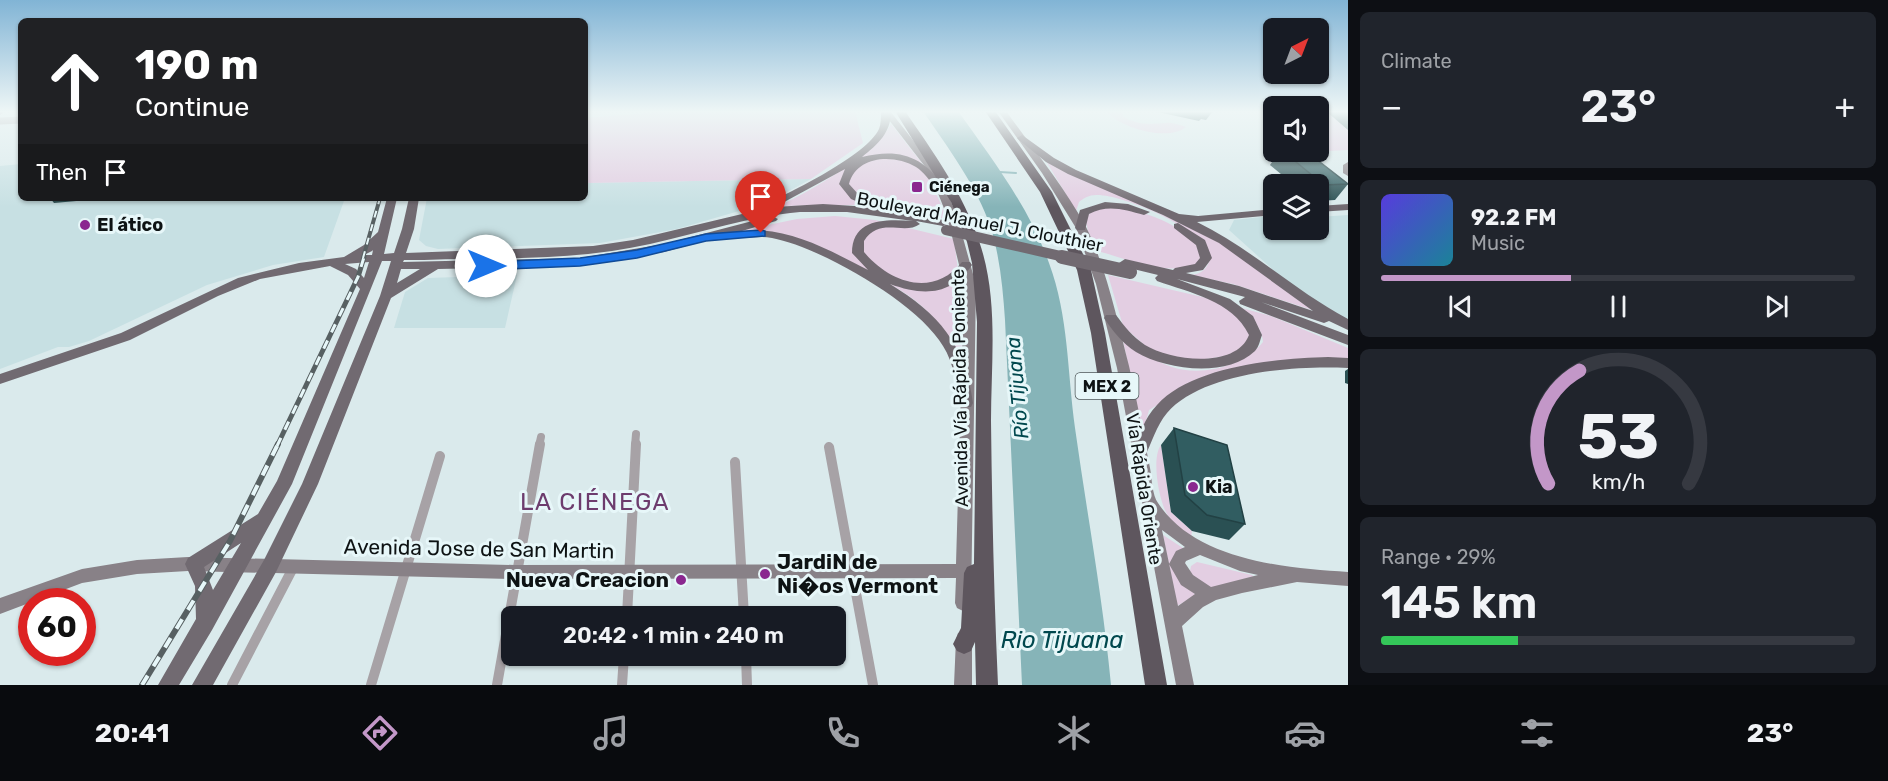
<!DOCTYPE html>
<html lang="en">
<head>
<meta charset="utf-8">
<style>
  body { margin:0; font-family:Rubik,sans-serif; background:#20242c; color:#f1f3f6; height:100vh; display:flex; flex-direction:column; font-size:22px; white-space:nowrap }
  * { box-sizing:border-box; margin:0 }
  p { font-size:20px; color:#9ea1a6 }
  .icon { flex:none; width:33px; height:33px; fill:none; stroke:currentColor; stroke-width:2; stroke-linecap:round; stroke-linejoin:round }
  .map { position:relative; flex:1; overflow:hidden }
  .panel { display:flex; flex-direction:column; gap:12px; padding:12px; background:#0d0f14; width:540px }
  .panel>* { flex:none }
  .top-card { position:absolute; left:18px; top:18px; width:570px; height:183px; border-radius:9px; box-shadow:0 2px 4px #0004; background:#202124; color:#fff; overflow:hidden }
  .needle { width:39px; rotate:42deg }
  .tools { position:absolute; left:1263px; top:18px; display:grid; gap:12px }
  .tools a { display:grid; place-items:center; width:66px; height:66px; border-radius:9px; background:#171b24; box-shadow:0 2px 4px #0004; font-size:30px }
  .speed { position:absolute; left:18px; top:588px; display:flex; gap:12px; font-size:30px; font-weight:700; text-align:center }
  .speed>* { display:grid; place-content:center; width:78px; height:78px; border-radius:50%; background:#171b24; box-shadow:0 2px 4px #0004; line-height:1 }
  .speed .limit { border:9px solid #d22; background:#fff; color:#111 }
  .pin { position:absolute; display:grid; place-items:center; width:51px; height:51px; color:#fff; margin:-62px -26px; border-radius:50% 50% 50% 0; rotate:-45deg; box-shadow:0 0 6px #0007 }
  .pin .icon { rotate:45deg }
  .me { position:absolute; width:66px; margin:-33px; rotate:90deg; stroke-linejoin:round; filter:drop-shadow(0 0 4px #0008) }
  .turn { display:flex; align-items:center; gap:21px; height:126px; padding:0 18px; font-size:27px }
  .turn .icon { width:78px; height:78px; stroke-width:2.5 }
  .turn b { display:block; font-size:42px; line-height:51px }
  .then { display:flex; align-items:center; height:57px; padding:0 18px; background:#0003; gap:12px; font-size:22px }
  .big { font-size:45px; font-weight:600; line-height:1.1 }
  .panel .widget { flex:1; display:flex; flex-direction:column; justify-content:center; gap:9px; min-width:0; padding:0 21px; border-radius:9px; background:#20242c }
  .panel .dial { align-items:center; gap:0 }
  .dial svg { height:156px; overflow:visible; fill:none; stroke:#363941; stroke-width:7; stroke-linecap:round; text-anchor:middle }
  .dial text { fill:#f1f3f6; stroke:none }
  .song { display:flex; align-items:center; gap:18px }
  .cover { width:72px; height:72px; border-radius:9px; background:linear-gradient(135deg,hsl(250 70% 55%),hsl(190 70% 35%)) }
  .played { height:6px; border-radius:3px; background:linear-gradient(90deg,#c397c8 40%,#363941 40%) }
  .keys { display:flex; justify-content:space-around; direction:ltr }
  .heat { display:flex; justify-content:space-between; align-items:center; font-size:33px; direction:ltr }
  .charge { height:9px; border-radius:4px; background:linear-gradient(90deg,#34c759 29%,#363941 0) }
  .trip { position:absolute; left:501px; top:606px; width:345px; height:60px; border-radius:9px; background:#171b24; box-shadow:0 2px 4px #0004; font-weight:600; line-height:60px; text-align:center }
  .tab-bar { display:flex; height:96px; justify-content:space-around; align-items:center; background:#090b0e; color:#9ea1a6 }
  .tab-bar .icon { width:42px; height:42px }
  .tab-bar .selected { color:#c397c8 }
  .tab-bar b { font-size:27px; color:#f1f3f6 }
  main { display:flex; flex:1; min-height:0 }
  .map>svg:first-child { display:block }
  .built { fill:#c7e0e3 }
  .green { fill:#e3cee2 }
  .water { fill:#86b4b8 }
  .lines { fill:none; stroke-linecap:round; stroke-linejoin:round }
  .stream { stroke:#86b4b8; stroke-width:2 }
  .street-far2 { stroke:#a7a2a6; stroke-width:7 }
  .street-far1 { stroke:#a7a2a6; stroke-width:8 }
  .street { stroke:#a7a2a6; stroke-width:10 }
  .secondary { fill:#888187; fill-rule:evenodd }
  .primary { fill:#716a71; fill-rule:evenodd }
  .highway { fill:#5e565e; fill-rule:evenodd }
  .rail-far2-casing { stroke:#576062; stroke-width:4 }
  .rail-far1-casing { stroke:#576062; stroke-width:5 }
  .rail-casing { stroke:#576062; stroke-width:6 }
  .rail-far2 { stroke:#e7f7f9; stroke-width:2; stroke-dasharray:7; stroke-linecap:butt }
  .rail-far1 { stroke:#e7f7f9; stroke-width:3; stroke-dasharray:9; stroke-linecap:butt }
  .rail { stroke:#e7f7f9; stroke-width:4; stroke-dasharray:11; stroke-linecap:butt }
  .primary-bridge-far1 { stroke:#716a71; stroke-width:10 }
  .primary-bridge { stroke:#716a71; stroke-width:14 }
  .wall { fill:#2a5053 }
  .building { fill:#315d61; stroke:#224144; stroke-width:1.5 }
  .route { fill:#1a73e8; stroke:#114b97; stroke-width:1.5 }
  .poi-dot { fill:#8a278f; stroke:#e7f7f9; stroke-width:2 }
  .labels { text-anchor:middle; stroke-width:6; stroke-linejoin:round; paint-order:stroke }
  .far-poi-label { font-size:15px; font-weight:bold; fill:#0e1314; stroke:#e7f7f9; text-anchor:start }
  .shield { fill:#e7f7f9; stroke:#4f5759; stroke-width:1.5 }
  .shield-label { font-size:16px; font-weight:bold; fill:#0e1314 }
  .street-label { font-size:18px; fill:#0e1314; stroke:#e7f7f9 }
  .poi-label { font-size:18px; font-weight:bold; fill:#0e1314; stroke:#e7f7f9; text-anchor:start }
  .water-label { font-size:20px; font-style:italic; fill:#00484e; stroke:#e7f7f9 }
  .near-street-label { font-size:21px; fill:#0e1314; stroke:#e7f7f9 }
  .near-poi-label { font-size:21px; font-weight:bold; fill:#0e1314; stroke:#e7f7f9; text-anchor:start }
  .near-neighbourhood-label { font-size:24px; letter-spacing:1.5px; fill:#6d3c6e; stroke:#e7f7f9 }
  .near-water-label { font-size:24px; font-style:italic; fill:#00484e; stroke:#e7f7f9 }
</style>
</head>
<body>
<main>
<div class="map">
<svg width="1348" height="685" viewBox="0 0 1348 685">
  <rect width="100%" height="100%" fill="#daeaec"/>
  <path class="built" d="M 21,164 L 21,198 L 345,198 L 324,257 L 273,265 L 207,285 L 89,341 L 69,347 L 58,347 L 0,369 L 0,166 Z
    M 811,179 L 767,203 L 677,229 L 600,243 L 438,249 L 426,246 L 419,240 L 427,198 L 585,198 L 585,183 Z
    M 1348,215 L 1348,322 L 1299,293 L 1229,230 L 1234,220 L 1261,217 L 1273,219 L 1274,230 L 1318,230 L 1319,217 Z
    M 517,275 L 505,328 L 394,328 L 405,292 L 428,278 Z"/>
  <path class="green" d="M 672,111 L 855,111 L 863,143 L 811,179 L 585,183 L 585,118 Z
    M 1106,111 L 1122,111 L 1124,117 C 1140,126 1150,124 1166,123 C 1172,122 1180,125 1186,127 C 1168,142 1120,128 1106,111 Z
    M 1318,111 L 1348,111 L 1348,150 L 1329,151 L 1319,148 Z
    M 891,124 L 921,162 L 948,219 L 860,205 L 778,206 C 809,193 876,153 891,124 Z
    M 1046,161 L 1219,241 L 1312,310 L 1233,284 L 1190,275 C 1203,274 1206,269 1211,258 C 1207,230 1123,194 1096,195 C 1089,195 1084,198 1079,202 L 1076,211 Z
    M 1120,207 C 1157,216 1173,222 1202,247 L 1199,264 C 1167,277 1129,259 1097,251 L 1088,231 L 1085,218 L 1096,208 Z
    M 835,216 L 875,220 L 954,239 L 964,319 L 961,355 C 948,335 935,317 917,302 C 881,273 818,252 775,233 L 763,231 L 730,233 L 797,219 Z
    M 1108,275 L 1224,302 L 1252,335 L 1240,354 L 1185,362 L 1151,351 L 1123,326 Z
    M 1238,307 L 1271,316 L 1348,348 L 1348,362 L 1280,361 L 1172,396 L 1149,410 L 1142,435 L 1123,340 C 1139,350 1154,361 1172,367 C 1202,377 1244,366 1263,342 C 1262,326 1250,317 1238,307 Z
    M 1161,445 L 1171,512 L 1192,531 L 1191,538 C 1183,533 1172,523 1167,514 C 1159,501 1151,458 1161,445 Z
    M 1163,535 L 1186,550 L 1182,582 L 1196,595 L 1177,606 Z
    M 1197,562 L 1252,575 L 1255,578 L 1215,589 L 1197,583 L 1190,571 L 1191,566 Z"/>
  <path class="water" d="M 923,111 L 958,111 C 992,159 1029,207 1049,263 C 1069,317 1067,372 1075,428 C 1087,514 1103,599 1111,685 L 1022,685 L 1005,320 C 1003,290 1000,258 991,228 C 977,186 948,148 923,111 Z"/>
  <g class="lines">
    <path class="stream" d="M 1000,172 L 1016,173"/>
    <path class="street-far2" d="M 0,121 L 21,120"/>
    <path class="street-far1" d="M 539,446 L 541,437
      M 635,446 L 636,434"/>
    <path class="street" d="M 829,447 L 873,685
      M 735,462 L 744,616
      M 627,616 L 636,444
      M 746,656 L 747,685
      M 232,685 L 294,566
      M 371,685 L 440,456
      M 497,685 L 540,444
      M 622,685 L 624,656"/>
    <path class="secondary" d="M 882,111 L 890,111 L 939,173 L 957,216 L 976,285 L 971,603 L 969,608 L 963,611 L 957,608 L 955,603 L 956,578 L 515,579 L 188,571 L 137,574 L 82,583 L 0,614 L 0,598 L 82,569 L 137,560 L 188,557 L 515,565 L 956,564 L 964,285 L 947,216 L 930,173 Z
      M 998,111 L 1006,111 C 1033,149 1064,186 1086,227 C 1106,266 1118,323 1129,366 C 1137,400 1143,434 1150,468 C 1152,479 1152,495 1158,503 C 1196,561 1286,568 1348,572 L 1348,586 L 1297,582 L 1242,593 L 1216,600 L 1203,607 L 1182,626 L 1194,685 L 1176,685 L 1117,368 L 1096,284 L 1076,228 L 1042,173 ZM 1162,530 L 1185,547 L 1176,551 L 1169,564 L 1181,585 L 1195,594 L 1178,606 ZM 1200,555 L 1240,571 L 1258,575 L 1211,587 L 1193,575 L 1185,563 L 1186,561 Z
      M 1348,162 L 1348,176 L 1343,173 L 1343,165 Z
      M 964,631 L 970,633 L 972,639 L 972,685 L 954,685 L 956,639 L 958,633 Z"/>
    <path class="primary" d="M 0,111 L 6,111 L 0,115 Z
      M 881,111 L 891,111 C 891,133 878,144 862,157 C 899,148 922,156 944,186 L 939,189 L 935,188 C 930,181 924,172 916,167 C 894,154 857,155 849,184 L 859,195 L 878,203 L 880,205 L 875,208 L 943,220 L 949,223 L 943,226 L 916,221 L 920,224 C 904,236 880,216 864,241 L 864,252 C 890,283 933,298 962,262 L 970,262 L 972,265 C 951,296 923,296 890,284 C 939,314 965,344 973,403 L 971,407 L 961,407 L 959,403 C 956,384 954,363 943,346 C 918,303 820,247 772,238 C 758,235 744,240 731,237 L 730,234 L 664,252 L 580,266 L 438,269 L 391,298 L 318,484 L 276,572 L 213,685 L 192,685 L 264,560 L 302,484 L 380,296 L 391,261 L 382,261 L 292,484 L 212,630 L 179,685 L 158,685 L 196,619 L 195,586 L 185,564 L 188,558 L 258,514 L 277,481 L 360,289 L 348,275 L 330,266 L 260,279 L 218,296 L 130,340 L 0,384 L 0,374 L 121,333 L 238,278 L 299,263 L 344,257 L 364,245 L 378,232 L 387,198 L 397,198 L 384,254 L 394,253 L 402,229 L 409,198 L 419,198 L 414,229 L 406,253 L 593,246 L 633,240 L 763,209 L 761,207 L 763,205 C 790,193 867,155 879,129 C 881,124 881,117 881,111 ZM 845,169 L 839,184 L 851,199 L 870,207 L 823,204 L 775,207 ZM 800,212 L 847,212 L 913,221 C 886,219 852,218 852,253 L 868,270 C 829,250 787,226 742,231 L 776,221 L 778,219 L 772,216 L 664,244 L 580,258 L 403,262 L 404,260 L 424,260 C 487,258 550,260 612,251 C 675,242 735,218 800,212 ZM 373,250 L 372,255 L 364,255 L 372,251 ZM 369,262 L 364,278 L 356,269 L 345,264 ZM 401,269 L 420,269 L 397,283 ZM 241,543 L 213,590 L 204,567 Z
      M 1022,135 L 1054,158 L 1076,170 L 1179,214 L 1198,216 L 1274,209 L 1274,215 L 1197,222 C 1252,249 1295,291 1348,319 L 1348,330 L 1329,321 L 1324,323 L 1261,302 L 1348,335 L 1348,345 L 1240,304 L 1239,301 L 1245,297 L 1177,279 L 1230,299 L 1253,316 L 1262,335 C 1260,340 1259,347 1255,351 C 1227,378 1166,370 1136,352 C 1123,344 1112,330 1104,318 L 1106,315 L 1116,315 C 1124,326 1133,337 1145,345 C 1171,361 1236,369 1249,335 C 1232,300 1190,293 1157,281 L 1155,278 L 1158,275 L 1121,266 L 1119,263 L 1125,259 L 1173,270 L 1175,268 L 1195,264 L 1200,258 L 1196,245 L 1174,228 L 1174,224 L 1178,223 L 1205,240 L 1212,258 L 1203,270 L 1186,273 L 1239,286 L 1313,311 L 1219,243 L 1163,215 L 1068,174 L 1046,162 L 1019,140 L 1017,138 Z
      M 1105,202 L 1128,204 L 1150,212 L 1144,215 C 1125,210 1108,204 1089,214 L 1085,230 L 1077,230 L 1075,228 L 1080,210 Z
      M 1348,204 L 1348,210 L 1318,212 L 1318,206 Z
      M 1328,357 L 1348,358 L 1348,368 C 1297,365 1202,372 1167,413 C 1156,426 1152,443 1144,458 L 1139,460 L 1134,458 L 1131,454 C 1139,437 1144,418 1157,405 C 1191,366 1279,358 1328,357 Z"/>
    <path class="highway" d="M 895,111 L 905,111 C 933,152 963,193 979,241 C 999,298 991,362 991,421 C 992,509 994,597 998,685 L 976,685 L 975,642 L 971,651 L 964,654 L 957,651 L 953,644 L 961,628 L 964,573 L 967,567 L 974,564 L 977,322 L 972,263 L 967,242 L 951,202 Z
      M 985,111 L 995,111 L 1052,192 L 1091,270 L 1105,333 L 1167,685 L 1145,685 L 1091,333 L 1077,270 L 1040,192 Z"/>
    <g class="rail-far2-casing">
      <path id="rail-far2" d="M 363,258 L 380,198"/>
    </g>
    <g class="rail-far1-casing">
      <path id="rail-far1" d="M 277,446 L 358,277 L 364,257"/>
    </g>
    <g class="rail-casing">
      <path id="rail" d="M 142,685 L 230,541 L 278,444"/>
    </g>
    <use href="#rail-far2" class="rail-far2"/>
    <use href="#rail-far1" class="rail-far1"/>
    <use href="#rail" class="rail"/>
    <path class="primary-bridge-far1" d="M 946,230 L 1069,258"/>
    <path class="primary-bridge" d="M 1062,257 L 1130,272"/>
  </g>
  <path class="wall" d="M 1153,111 L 1213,111 L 1206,120 L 1201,119 L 1199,121 Z
    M 1326,111 L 1348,111 L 1348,130 Z
    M 1279,152 L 1307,152 L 1348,184 L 1335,200 L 1318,201 L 1318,184 L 1293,184 L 1270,165 Z
    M 50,198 L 110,198 L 54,203 Z
    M 1348,369 L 1348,384 L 1345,383 L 1345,371 Z
    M 1174,428 L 1245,524 L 1229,540 L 1192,531 L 1171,512 L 1161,445 Z"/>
  <path class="building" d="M 1284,152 L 1307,152 L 1348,184 L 1324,185 Z
    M 1174,428 L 1227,445 L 1245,524 L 1207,515 L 1185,495 Z"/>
  <linearGradient id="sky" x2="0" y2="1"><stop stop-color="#81b4d5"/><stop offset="0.54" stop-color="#eef6f6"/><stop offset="1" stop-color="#eef6f6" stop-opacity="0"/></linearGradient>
  <rect width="1348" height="207" fill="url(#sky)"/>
  <path class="route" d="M 761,230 L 765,231 L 765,236 L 706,241 L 637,258 L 580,266 L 486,270 L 480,266 L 486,262 L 580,258 L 637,250 L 706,234 Z"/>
  <g class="poi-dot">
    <rect x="911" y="181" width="12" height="12" rx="3"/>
    <circle cx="85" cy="225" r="6"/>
    <circle cx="1193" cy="487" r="6"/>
    <circle cx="765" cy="574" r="6"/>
    <circle cx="681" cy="580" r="6"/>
  </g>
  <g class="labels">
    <g class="far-poi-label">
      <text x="929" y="192">Ciénega</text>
    </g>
    <rect class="shield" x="1075.5" y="373" width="63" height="26" rx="4.5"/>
    <g class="shield-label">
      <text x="1107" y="392">MEX 2</text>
    </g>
    <g class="street-label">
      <text transform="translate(980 222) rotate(11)" y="6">Boulevard Manuel J. Clouthier</text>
      <text transform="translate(960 388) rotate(-91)" y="6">Avenida Vía Rápida Poniente</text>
      <text transform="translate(1144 489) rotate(81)" y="6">Vía Rápida Oriente</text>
    </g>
    <g class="poi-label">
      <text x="97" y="231">El ático</text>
      <text x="1205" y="493">Kia</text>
    </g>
    <g class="water-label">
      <text transform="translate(1017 388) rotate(-95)" y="7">Río Tijuana</text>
    </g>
    <g class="near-street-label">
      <text transform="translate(479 549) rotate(1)" y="7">Avenida Jose de San Martin</text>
    </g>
    <g class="near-poi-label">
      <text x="777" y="569">JardiN de<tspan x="777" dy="24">Ni�os Vermont</tspan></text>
      <text x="669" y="587" text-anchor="end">Nueva Creacion</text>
    </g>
    <g class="near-neighbourhood-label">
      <text x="595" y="510">LA CIÉNEGA</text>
    </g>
    <g class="near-water-label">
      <text x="1062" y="648">Rio Tijuana</text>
    </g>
  </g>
</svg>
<div class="tools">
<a><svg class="needle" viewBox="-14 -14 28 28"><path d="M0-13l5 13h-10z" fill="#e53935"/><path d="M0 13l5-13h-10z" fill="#9ea1a6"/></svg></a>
<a><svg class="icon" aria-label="sound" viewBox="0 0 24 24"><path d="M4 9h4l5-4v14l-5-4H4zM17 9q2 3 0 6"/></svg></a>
<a><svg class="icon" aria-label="layers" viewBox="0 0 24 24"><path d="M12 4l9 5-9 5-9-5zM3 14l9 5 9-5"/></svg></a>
</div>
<div class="speed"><div class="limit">60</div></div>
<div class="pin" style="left:761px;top:233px;background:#d93025"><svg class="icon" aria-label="arrive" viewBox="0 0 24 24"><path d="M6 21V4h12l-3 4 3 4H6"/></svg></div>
<svg class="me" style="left:486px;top:266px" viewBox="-20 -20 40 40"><circle r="19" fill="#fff"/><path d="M0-13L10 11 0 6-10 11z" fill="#1a73e8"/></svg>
<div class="trip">20:42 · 1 min · 240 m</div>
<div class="top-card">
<div class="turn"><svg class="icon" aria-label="ahead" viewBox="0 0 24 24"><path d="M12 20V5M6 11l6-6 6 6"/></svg><div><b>190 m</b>Continue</div></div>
<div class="then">Then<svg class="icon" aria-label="arrive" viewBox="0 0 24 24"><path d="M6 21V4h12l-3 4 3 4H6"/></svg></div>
</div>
</div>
<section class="panel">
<div class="widget"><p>Climate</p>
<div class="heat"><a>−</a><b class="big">23°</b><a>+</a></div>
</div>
<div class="widget">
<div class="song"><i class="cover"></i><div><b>92.2 FM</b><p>Music</p></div></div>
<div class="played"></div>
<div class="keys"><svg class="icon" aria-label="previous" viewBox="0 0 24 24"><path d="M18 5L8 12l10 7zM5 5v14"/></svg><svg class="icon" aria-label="pause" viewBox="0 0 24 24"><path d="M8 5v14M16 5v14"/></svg><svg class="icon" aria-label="next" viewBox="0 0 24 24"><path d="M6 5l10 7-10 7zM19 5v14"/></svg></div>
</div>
<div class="widget dial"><svg viewBox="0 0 100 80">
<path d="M14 69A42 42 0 1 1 86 69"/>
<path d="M14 69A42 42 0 0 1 30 11" stroke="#c397c8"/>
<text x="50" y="56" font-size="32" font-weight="700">53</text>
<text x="50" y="72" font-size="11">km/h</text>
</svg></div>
<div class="widget"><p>Range · 29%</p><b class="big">145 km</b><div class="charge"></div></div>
</section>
</main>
<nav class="tab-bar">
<b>20:41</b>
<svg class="icon selected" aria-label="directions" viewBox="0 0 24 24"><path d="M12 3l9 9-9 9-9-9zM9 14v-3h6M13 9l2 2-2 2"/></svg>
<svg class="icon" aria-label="music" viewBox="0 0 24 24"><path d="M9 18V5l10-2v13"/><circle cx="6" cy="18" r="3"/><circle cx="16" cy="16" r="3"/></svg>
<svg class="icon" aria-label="phone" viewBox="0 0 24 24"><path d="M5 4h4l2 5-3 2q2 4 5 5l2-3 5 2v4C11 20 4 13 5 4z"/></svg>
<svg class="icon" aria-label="climate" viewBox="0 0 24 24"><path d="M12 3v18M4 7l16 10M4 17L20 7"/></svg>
<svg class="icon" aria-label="car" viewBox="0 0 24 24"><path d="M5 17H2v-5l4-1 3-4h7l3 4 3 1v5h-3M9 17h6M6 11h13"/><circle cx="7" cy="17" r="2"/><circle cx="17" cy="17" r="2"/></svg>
<svg class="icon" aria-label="filters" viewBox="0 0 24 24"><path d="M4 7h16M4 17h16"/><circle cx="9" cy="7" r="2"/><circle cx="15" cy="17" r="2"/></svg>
<b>23°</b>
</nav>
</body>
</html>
